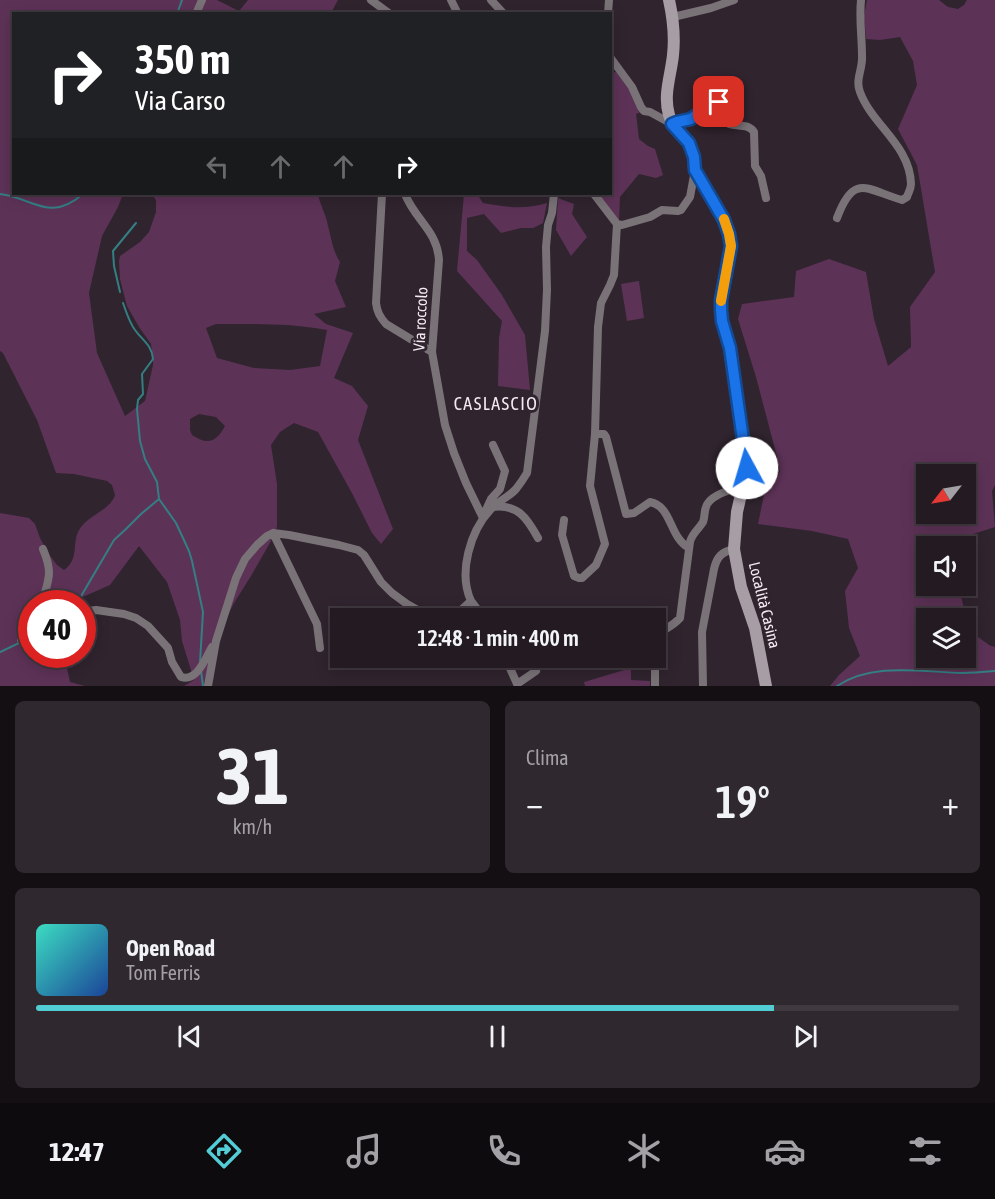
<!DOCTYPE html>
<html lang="it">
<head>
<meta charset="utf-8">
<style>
  body { margin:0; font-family:"Asap Condensed",sans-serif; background:#30282f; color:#f1f3f6; height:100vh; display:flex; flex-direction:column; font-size:22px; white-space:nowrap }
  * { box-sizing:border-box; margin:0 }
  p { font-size:20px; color:#a3a1a5 }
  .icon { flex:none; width:33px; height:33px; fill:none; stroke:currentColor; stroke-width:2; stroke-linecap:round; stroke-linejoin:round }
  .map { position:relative; height:686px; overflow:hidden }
  .details { display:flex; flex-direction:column; gap:15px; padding:15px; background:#140f13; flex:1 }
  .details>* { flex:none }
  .hud { position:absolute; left:12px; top:12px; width:600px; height:183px; border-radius:0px; box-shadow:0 3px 15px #0003,0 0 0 2px #413940; background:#202124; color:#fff; overflow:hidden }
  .needle { width:39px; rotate:239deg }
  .buttons { position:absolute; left:916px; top:464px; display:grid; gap:12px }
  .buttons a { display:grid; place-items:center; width:60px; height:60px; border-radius:0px; background:#241b22; box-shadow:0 3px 15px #0003,0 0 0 2px #413940; font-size:30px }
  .speed { position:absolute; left:18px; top:590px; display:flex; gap:12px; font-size:30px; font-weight:700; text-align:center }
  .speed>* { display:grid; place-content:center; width:78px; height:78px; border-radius:50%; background:#241b22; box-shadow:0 3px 15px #0003,0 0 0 2px #413940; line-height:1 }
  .speed .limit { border:9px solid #d22; background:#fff; color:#111 }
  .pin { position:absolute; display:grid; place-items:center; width:51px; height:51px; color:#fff; margin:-26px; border-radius:12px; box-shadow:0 3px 9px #0006 }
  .me { position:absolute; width:66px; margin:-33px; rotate:354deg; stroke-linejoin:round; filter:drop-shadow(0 0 4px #0008) }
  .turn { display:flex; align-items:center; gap:21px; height:126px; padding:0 24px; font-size:27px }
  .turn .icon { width:78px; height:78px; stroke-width:2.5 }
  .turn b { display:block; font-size:42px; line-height:51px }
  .lanes { display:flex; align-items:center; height:57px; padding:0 24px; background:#0003; justify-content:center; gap:30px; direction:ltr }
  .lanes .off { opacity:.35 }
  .big { font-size:45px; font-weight:600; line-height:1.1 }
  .details .tile { flex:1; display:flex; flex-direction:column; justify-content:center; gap:9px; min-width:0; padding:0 21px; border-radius:9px; background:#30282f }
  .details .dial { align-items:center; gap:0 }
  .dial b { font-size:78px; line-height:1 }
  .song { display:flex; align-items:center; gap:18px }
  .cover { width:72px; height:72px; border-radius:9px; background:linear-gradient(135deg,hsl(170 70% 55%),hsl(220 70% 35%)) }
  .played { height:6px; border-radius:3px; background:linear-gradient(90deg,#52ccd5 80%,#413940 80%) }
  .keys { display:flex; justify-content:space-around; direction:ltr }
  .heat { display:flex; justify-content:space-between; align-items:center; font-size:33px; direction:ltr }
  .details .tiles { flex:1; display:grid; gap:15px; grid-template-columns:1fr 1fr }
  .tile:last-child { grid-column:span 2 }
  .trip { position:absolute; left:330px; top:608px; width:336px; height:60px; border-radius:0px; background:#241b22; box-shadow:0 3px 15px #0003,0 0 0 2px #413940; font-weight:600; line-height:60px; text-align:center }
  .dock { display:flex; height:96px; justify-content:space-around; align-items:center; background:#0e0b0e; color:#a3a1a5 }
  .dock .icon { width:42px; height:42px }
  .dock .selected { color:#52ccd5 }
  .dock b { font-size:27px; color:#f1f3f6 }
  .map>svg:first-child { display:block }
  .green { fill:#5d3257; fill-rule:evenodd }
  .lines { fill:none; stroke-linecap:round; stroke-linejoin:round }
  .stream { stroke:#347f84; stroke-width:2 }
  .street { stroke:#797378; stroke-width:8 }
  .secondary { stroke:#a79da5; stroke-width:12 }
  .route-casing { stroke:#114b97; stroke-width:15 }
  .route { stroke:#1a73e8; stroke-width:10 }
  .slow { stroke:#f59e0b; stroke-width:10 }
  .labels { text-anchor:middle; stroke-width:6; stroke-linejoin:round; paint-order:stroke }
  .street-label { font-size:16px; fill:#f4ebf2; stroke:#30242e }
  .neighbourhood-label { font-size:18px; letter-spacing:1.5px; fill:#f4ebf2; stroke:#30242e }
</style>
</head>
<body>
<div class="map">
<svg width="995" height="686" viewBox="0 0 995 686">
  <rect width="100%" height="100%" fill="#30242e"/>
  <path class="green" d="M 0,0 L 217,0 L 239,11 L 248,0 L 338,0 L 332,11 L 334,14 L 14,14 L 14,194 L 123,194 L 118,207 L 102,236 L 89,293 L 97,353 L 125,416 L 145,401 L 153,365 L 153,358 L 151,344 L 139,327 L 127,306 L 120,279 L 119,261 L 120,256 L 140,242 L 149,232 L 156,212 L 156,200 L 153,196 L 154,194 L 318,194 C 320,205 326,214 328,226 C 332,240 332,249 340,262 L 335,281 L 346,307 L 314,314 L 326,324 L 353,333 L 334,378 L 352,386 L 368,406 L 358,440 L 393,529 L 381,544 L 372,533 L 353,495 L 318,432 L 294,423 L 280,432 L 271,445 L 277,484 L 277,526 L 275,534 L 251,576 L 234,603 L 227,617 L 206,686 L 184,686 L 194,680 L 182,641 L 180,620 L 167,582 L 139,546 L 110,585 L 69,603 L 32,603 L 32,654 L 64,654 L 70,682 L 85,686 L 0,686 L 0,513 L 29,518 L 35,524 L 40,538 L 48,553 L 57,565 L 64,570 C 81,558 70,541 81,527 C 90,515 111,509 115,495 L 112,485 L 107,481 L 74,474 L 56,473 L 37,420 L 3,353 L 0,351 ZM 216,324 C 252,324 291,323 327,330 L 320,366 L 290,370 L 254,368 L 217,358 L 206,328 ZM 199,414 L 216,417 L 225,426 C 216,443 207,445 192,435 L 190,430 L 190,419 Z
    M 867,0 L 939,0 L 948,7 L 958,9 L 964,5 L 967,0 L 995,0 L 995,485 L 992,491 L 995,527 L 964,537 L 962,546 L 927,546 L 927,585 L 958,585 L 970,631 L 989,645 L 995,647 L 995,686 L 830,686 L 839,675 L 860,656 L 849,628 L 845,591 L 858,568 L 848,539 L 812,531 L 758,524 L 766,485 L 780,472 L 776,453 L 756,377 L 738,319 L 742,304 L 794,297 L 796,271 L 829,259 L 866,272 L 874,319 L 888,366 L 911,347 L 910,307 L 935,272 L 917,165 L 898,129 L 917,85 L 913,61 L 900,37 L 880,40 L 866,39 L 864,16 ZM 927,474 L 966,474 L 966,513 L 927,513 ZM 927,618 L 966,618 L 966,657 L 927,657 Z
    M 616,72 L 634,96 L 641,112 L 636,114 L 639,139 L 648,146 L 655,149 L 663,175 L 656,178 L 639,174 L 620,197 L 619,221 L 596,194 L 610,194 L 611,73 Z
    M 464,194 L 477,194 L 483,203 C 507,207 523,210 547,203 L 543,223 L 533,228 L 521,228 L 501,233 L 484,214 L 467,218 L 467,251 L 477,260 L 502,295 L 525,335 L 530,390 L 498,386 L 499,338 L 502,321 L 457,271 Z
    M 558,198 L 574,204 L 572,214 L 587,237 L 571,256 L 556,230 Z
    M 639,281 L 644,318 L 627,321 L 621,284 Z
    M 631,668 L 631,680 L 650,681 L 650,686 L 585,686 L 584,682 Z"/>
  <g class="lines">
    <path class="stream" d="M 177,14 L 182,0
      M 0,194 C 34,198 49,223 83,194
      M 120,292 L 114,266 L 113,251 L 136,223
      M 159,499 L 176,523 L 189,551 L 192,561 L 203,612 L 200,662
      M 77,603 L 114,540 L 126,529 L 141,514 L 159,499 L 157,482 L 145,459 L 140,441 L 137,409 L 138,400 L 143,394 L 142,374 L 153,359 C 152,345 142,340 135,330 C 129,322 126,311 123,303
      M 25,641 L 32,638
      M 0,652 L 19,643
      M 201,671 L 203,686
      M 837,686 C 873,662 921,672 962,673 C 973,673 984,672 995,671"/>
    <path class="street" d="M 371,0 L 390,14
      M 451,0 L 458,14
      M 491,0 L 504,14
      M 196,14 L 202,0
      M 608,14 L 609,0
      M 673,17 L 711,8 L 734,0
      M 610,57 L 632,87 L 641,107 L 644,111 L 650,112 L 672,124 L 677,122 L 691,119 L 717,101 L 719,102 L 729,124 C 738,127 748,123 754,132 L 755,166 L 761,176 L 766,198
      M 382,194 L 376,303 C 377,312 380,317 386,324 L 432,352
      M 405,194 C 415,220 437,230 439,260 L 432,352 L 445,425 L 454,453 L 466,483 L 483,518
      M 594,194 L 617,224
      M 837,218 C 854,172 867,190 902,200 L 907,197 C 908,193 911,189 911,184 C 910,145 872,125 860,92 C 855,79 863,69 862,56 C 862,37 859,19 861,0
      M 617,224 L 622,225 L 650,217 L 662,210 L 678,211 L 681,210 L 690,197 L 695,170
      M 595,434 L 604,434 L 606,437 L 626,514 L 634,513 L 650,502 C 672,506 669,537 689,548
      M 493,507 C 518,504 527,518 538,538
      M 485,512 L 491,499 L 500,489 L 505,471 L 493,445
      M 564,520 L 562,535 L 574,576 L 579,578 L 582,578 L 596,565 L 605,544 L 590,486 L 595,434 L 598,327 L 601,303 L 610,285 L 614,275 L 617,224
      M 273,533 L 317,624 L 320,648
      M 471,601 L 484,618
      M 42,603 C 49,578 53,573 43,549
      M 82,612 L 96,610 L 124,614 L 136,618 L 148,626 L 168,648 L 172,662 L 181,677 C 197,682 205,659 212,647
      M 32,625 L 21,640 L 24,645 L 32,646
      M 656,656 L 656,636 C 664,629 673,626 680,618 L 690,542 C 692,533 699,529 703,522 C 705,517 704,512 706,507 C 709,495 731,490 742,486
      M 505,657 L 518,686
      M 517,684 L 536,671
      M 208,686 L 216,641 L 236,578 L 245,559 L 257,545 L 267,536 L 273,533 L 289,535 L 339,545 L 358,550 L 364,555 L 381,582 L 392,593 L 407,604 L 423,613 L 433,617 L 448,616 L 459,612 L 471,601 C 458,573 470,531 491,509 C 498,501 509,497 516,489 C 520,484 524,478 527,473 L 545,331 L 547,290 L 546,247 L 548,225 L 552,213 L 554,194
      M 655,686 L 655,657
      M 703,686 L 702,632 L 714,569 C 717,556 722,552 734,549"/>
    <path class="secondary" d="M 669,0 C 673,18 675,37 673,55 C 671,75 663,95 669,115 C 672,128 683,134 690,144 C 695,153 692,163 695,171 C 697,175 700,179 703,183 C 714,203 730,222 731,246 L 721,300 L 721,310 L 722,321 L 730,348 L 747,468 L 737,512 L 734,549 L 741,587 L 755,628 L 766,686"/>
  </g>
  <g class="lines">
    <g class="route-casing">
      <path id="route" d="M 719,102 L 715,101 L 691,119 L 677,122 L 672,124 L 689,143 L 694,157 L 695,170 L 724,220 L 729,234 L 731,246 L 721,300 L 721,310 L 722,321 L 730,348 L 747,468"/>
    </g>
    <use href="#route" class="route"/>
    <path class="slow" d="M 721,301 L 731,246 L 729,234 L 724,219"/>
  </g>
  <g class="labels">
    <g class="street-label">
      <text transform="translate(420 319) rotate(-87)" y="6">Via roccolo</text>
      <text transform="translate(765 605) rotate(76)" y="6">Località Casina</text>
    </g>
    <g class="neighbourhood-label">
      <text x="496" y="410">CASLASCIO</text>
    </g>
  </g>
</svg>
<div class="buttons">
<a><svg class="needle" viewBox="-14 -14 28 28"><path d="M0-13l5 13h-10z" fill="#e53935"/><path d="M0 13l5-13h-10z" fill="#a3a1a5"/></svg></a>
<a><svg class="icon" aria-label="sound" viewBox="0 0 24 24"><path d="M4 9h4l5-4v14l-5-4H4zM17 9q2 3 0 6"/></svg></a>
<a><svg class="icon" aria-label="layers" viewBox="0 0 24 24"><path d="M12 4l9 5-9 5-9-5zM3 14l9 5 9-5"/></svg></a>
</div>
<div class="speed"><div class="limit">40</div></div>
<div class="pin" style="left:719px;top:102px;background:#d93025"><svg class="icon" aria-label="arrive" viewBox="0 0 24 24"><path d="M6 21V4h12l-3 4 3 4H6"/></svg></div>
<svg class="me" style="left:747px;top:468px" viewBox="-20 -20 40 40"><circle r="19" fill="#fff"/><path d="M0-13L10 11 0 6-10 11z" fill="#1a73e8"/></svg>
<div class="trip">12:48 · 1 min · 400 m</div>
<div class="hud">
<div class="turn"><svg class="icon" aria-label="right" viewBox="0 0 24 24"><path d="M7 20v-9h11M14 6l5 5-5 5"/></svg><div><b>350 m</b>Via Carso</div></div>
<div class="lanes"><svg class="icon off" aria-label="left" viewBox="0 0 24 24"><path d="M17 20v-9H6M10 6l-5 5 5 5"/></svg><svg class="icon off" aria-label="ahead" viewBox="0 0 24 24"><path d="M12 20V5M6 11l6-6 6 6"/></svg><svg class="icon off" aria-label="ahead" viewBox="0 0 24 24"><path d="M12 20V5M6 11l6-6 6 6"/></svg><svg class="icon" aria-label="right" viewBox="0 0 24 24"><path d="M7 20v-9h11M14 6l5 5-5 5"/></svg></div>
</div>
</div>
<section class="details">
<div class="tiles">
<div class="tile dial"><b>31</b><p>km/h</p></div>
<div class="tile"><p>Clima</p>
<div class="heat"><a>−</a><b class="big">19°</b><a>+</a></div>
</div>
<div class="tile">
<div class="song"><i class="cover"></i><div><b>Open Road</b><p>Tom Ferris</p></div></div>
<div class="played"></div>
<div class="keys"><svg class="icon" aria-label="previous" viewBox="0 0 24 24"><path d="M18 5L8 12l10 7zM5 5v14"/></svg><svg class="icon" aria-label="pause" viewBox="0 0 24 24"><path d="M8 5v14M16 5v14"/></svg><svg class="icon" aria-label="next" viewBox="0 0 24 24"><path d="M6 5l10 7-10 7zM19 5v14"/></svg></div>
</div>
</div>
</section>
<nav class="dock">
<b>12:47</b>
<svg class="icon selected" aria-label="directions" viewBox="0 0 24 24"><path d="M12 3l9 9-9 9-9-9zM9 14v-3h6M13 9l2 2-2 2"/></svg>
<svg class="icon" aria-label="music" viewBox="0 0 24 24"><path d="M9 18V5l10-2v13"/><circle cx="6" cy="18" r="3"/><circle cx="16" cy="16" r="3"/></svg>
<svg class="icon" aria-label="phone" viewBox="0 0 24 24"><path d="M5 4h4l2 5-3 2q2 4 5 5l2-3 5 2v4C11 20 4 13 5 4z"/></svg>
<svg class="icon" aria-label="climate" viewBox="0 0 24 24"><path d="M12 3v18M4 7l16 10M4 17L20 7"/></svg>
<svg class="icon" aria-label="car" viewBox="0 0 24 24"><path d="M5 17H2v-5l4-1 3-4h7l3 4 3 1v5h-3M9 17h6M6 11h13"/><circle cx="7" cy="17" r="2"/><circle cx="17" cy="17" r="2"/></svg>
<svg class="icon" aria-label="filters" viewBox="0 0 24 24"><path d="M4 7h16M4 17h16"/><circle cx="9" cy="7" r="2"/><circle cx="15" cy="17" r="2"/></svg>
</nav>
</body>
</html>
